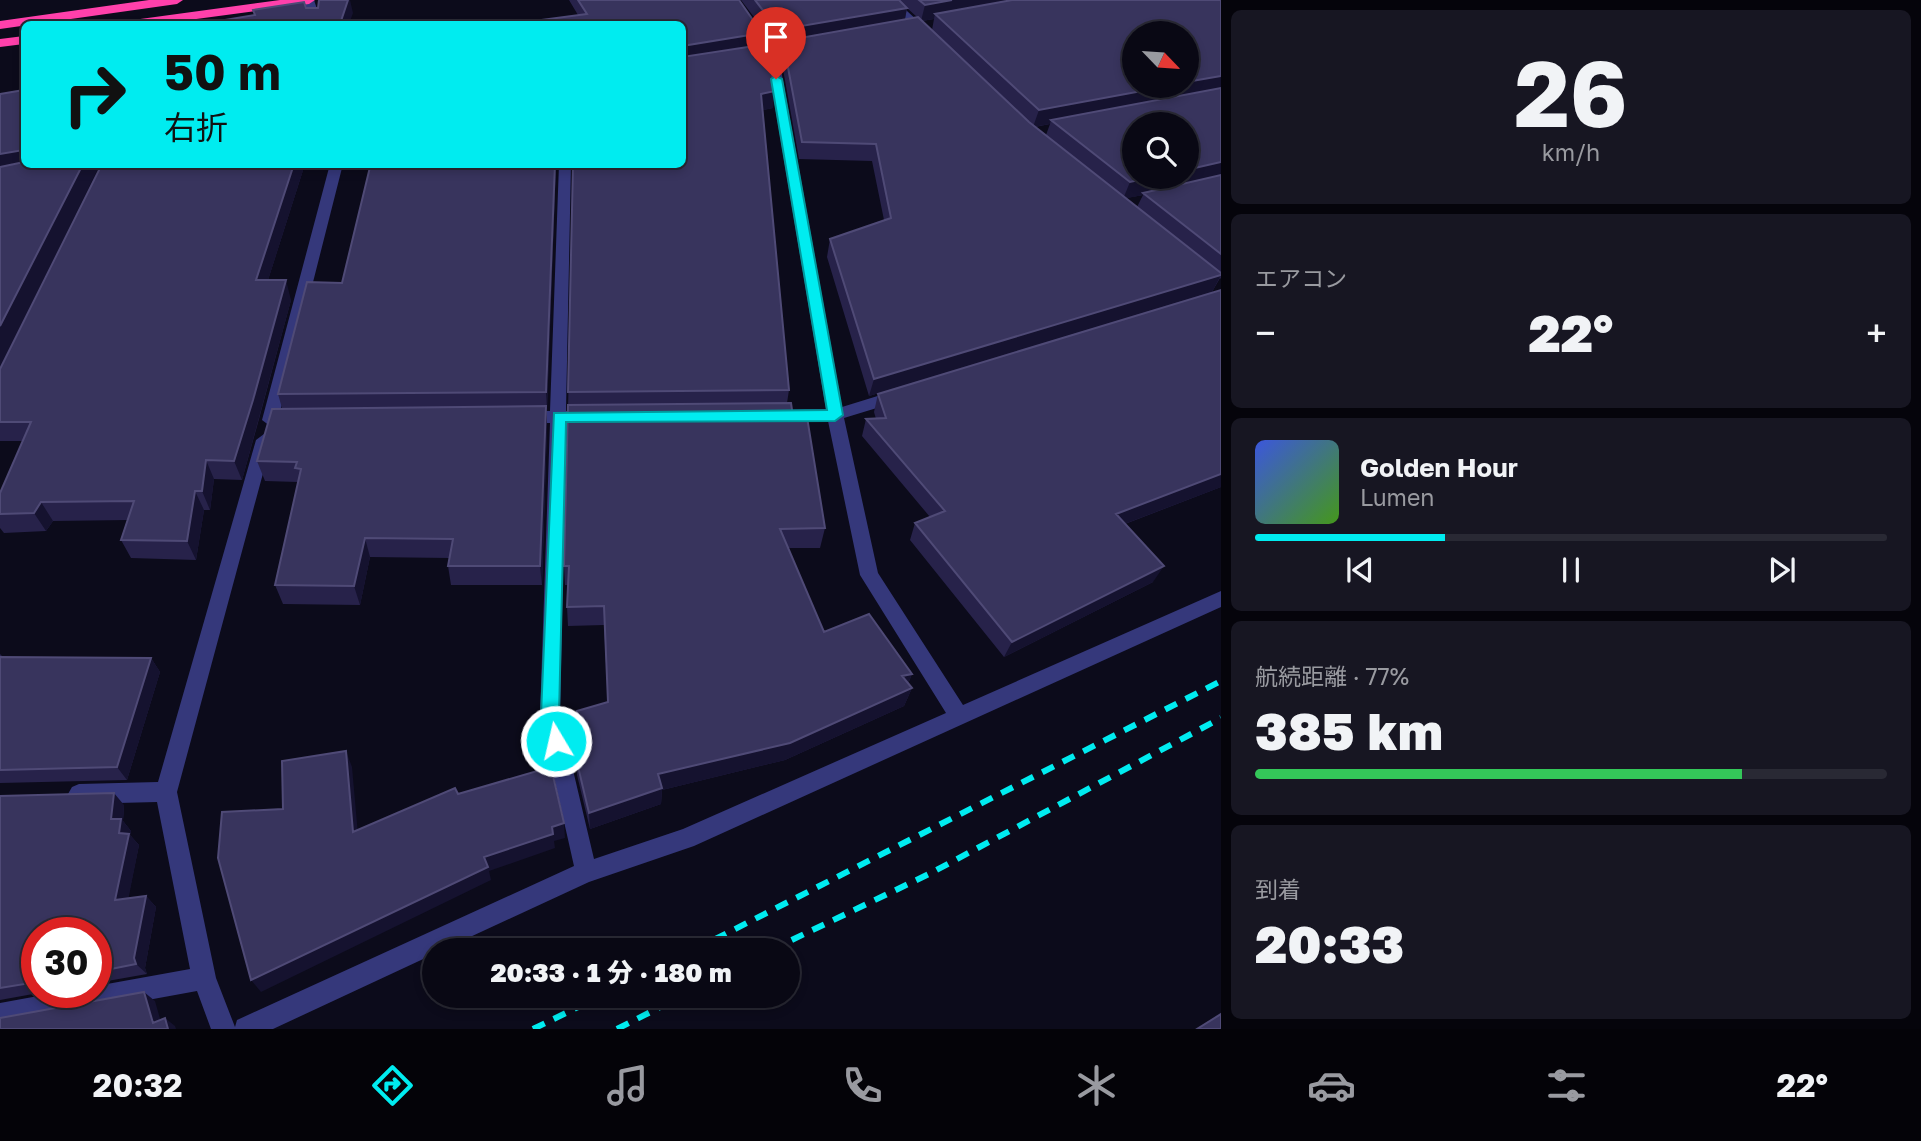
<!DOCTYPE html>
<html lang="ja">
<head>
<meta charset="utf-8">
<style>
  body { margin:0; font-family:"Golos Text","Noto Sans JP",sans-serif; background:#171622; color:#f1f3f6; height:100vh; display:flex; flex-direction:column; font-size:26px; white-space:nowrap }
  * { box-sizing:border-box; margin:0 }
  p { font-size:23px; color:#999aa0 }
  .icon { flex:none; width:38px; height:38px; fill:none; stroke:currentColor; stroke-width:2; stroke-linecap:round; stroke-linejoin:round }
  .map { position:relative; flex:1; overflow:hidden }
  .side { display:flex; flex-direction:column; gap:10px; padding:10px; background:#05040b; width:700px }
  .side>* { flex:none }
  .hud { position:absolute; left:21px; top:21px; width:665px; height:147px; border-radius:10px; box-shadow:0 4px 10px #0003,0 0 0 2px #292934; background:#00ecf0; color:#111; overflow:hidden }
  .needle { width:46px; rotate:115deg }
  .fabs { position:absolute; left:1122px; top:21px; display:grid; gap:14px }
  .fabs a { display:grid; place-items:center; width:77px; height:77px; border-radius:50%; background:#090814; box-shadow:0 4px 10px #0003,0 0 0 2px #292934; font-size:35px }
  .speed { position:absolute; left:21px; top:917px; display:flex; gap:14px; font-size:35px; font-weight:700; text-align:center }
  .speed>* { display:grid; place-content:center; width:91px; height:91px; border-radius:50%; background:#090814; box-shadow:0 4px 10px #0003,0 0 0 2px #292934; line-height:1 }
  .speed .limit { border:10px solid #d22; background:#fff; color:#111 }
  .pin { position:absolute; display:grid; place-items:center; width:60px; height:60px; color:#fff; margin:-72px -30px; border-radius:50% 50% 50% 0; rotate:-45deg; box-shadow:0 0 7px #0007 }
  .pin .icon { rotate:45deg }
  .me { position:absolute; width:77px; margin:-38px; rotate:351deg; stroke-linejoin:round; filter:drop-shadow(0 0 5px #0008) }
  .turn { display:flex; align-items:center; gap:24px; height:147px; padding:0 28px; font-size:32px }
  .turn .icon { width:91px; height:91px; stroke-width:2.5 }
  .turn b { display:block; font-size:49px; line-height:60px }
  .big { font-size:52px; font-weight:800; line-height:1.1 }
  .side .widget { flex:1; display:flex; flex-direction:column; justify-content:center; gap:10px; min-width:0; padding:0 24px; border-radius:10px; background:#171622 }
  .side .dial { align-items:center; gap:0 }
  .dial b { font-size:91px; line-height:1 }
  .song { display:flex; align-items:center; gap:21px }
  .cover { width:84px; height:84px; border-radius:10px; background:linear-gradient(135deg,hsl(230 70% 55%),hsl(100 70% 35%)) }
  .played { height:7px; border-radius:4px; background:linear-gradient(90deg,#00ecf0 30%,#292934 30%) }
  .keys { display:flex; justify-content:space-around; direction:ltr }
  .heat { display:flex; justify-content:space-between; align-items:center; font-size:38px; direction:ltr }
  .charge { height:10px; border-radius:5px; background:linear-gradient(90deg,#34c759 77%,#292934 0) }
  .trip { position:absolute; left:422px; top:938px; width:378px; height:70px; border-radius:35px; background:#090814; box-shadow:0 4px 10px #0003,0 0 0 2px #292934; font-weight:800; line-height:70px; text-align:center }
  .tabs { display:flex; height:112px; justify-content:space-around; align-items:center; background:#040308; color:#999aa0 }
  .tabs .icon { width:49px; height:49px }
  .tabs .active { color:#00ecf0 }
  .tabs b { font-size:32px; color:#f1f3f6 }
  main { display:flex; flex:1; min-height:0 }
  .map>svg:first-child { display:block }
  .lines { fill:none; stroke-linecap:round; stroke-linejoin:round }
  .minor { fill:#35387b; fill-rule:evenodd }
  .highway { fill:#ff40ab; fill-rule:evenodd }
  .rail { stroke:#00ecf0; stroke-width:6; stroke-dasharray:13 10; stroke-linecap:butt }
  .wall { fill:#27224a; fill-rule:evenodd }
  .shaded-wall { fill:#15122f }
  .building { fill:#38345d; stroke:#4f4a76; stroke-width:2 }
  .route { fill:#00ecf0; stroke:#00999c; stroke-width:2 }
</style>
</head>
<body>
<main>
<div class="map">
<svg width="1221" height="1029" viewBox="0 0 1221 1029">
  <rect width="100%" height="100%" fill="#0c0b1b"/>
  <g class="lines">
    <path class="minor" d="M 304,0 L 314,0 L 322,24 L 312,24 Z
      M 727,0 L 738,0 L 778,53 L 842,407 L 897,390 L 905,396 L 903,400 L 844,418 L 878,573 L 963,705 L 1221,591 L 1221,607 L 694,846 L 589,882 L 442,950 L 434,950 L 434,954 L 273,1029 L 211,1029 L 197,991 L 0,1027 L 0,1003 L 60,992 L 96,992 L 96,986 L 190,969 L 157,802 L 79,804 L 72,801 L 68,794 L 72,787 L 79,784 L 158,782 L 256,440 L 264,434 L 272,440 L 177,792 L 216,978 L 235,1027 L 237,1020 L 574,866 L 540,715 L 550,423 L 525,423 L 517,417 L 525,411 L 550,411 L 559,164 L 571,164 L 566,411 L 591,411 L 599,417 L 591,423 L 566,423 L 560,715 L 594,859 L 683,829 L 946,713 L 860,575 L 828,421 L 770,422 L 762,416 L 770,410 L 826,409 L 766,53 Z
      M 884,0 L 895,0 L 931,33 L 931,37 L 923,37 Z
      M 330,164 L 343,164 L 278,420 L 270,426 L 262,420 Z"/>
    <path class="highway" d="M 149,0 L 183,0 L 177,4 L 0,29 L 0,21 Z
      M 280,0 L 315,0 L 309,4 L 159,24 L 126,24 L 133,20 Z
      M 24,36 L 24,44 L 0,47 L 0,39 Z"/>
    <path class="rail" d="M 694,950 L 1221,681
      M 771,950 L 929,874 L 1221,718
      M 533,1029 L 601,996
      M 617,1029 L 682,996"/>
  </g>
  <path class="wall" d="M 569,0 L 739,0 L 762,33 L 761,45 L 773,108 L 763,110 L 789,390 L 787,403 L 793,417 L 825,528 L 820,548 L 788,548 L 824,632 L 912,674 L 908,684 L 912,688 L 904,706 L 785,760 L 662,790 L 661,804 L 590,829 L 577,775 L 576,758 L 586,755 L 578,728 L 577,711 L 608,703 L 604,625 L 568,626 L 567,607 L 568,585 L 565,585 L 564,566 L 578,15 Z
    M 741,0 L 1221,0 L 1221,279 L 1220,278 L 1212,292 L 869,396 L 827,257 L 830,239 L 884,220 L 872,161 L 799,159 L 781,58 L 783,45 L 776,46 ZM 907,8 L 917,17 L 905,19 ZM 934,19 L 932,30 L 922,21 ZM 1050,124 L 1046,135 L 1035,127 ZM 1143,195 L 1137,207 L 1126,198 Z
    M 102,164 L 305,164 L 268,280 L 291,300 L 259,419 L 242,480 L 214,479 L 210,510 L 204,510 L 196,560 L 131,558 L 121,540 L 128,520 L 53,521 L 46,531 L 4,533 L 0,528 L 0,493 L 23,441 L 0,441 L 0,369 Z
    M 429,164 L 556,164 L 547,409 L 546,409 L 547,426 L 542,585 L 451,585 L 448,566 L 449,558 L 370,557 L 360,605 L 283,604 L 275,585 L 298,482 L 265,481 L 257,461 L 282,408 L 278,394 L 342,283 L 428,168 Z
    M 1221,290 L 1221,487 L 1125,524 L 1153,582 L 1004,657 L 910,540 L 915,523 L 930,517 L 862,436 L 866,419 L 876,419 L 874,412 L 878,394 Z
    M 0,654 L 3,657 L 151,658 L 160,672 L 127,780 L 0,783 Z
    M 0,796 L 124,805 L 123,821 L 131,831 L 130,835 L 139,845 L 128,898 L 146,896 L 156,907 L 145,968 L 147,974 L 96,983 L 96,933 L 37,933 L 37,992 L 44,992 L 0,1000 Z"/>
  <path class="shaded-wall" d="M 348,0 L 350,0 L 353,13 L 349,24 L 340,24 Z
    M 952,0 L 1041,0 L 935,14 L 934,19 L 921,21 L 925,5 Z
    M 907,8 L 904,24 L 783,41 L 783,45 L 776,46 L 778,30 Z
    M 762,33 L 760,49 L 682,62 L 682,46 Z
    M 1221,76 L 1221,91 L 1051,120 L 1050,124 L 1033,127 L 1039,110 L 1169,86 L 1186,86 L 1186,82 Z
    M 775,91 L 773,108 L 759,111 L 761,94 Z
    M 24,150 L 24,164 L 0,175 L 0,154 Z
    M 1221,162 L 1221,177 L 1143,193 L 1143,195 L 1123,199 L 1130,182 L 1153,177 L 1186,177 L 1186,170 Z
    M 83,164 L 98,164 L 99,167 L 0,368 L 0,326 Z
    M 294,164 L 305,164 L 262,299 L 256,280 Z
    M 555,164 L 556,164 L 547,409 L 546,392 Z
    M 1221,275 L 1212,292 L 869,396 L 874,379 Z
    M 286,280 L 291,300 L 242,480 L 234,461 Z
    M 546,406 L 547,426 L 542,585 L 540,566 Z
    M 206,460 L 214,479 L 210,510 L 202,491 Z
    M 1221,474 L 1221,487 L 1106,531 L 1116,514 Z
    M 195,491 L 204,510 L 196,560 L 187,541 Z
    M 41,502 L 53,521 L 46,531 L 34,513 Z
    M 365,538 L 370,557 L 360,605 L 354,586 Z
    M 1164,566 L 1153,582 L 1004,657 L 1012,642 Z
    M 151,658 L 160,672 L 127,780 L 117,767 Z
    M 912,674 L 905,691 L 912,688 L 904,706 L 785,760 L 662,790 L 661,804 L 590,829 L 589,813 L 658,774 L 902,676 Z
    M 346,751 L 352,767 L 359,846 L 353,832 Z
    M 114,793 L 124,805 L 123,821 L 131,831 L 130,835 L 139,845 L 126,911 L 115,900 L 119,833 L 111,819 Z
    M 564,823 L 565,838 L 554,841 L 555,848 L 489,871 L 491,880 L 261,992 L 251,980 L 484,857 L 552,827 Z
    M 146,896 L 156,907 L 145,968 L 147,974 L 136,964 L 134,958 Z
    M 144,992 L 155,1001 L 163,1029 L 153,1023 Z
    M 165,1018 L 175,1026 L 176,1029 L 168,1029 Z"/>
  <path class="building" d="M 319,0 L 348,0 L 340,24 L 201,24 L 255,15 L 253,10 L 304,2 L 306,8 L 318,8 Z
    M 578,0 L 739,0 L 762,33 L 682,46 L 682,24 L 511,24 L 587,14 Z
    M 755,0 L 899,0 L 907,8 L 778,30 Z
    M 919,0 L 952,0 L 925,5 Z
    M 1012,0 L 1221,0 L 1221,76 L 1186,82 L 1186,33 L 1134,33 L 1134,86 L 1169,86 L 1039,110 L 935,14 Z
    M 918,17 L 1029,122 L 1221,273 L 1221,275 L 874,379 L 830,239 L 891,218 L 876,144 L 802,142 L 783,41 Z
    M 767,44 L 775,91 L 761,94 L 789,390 L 568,392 L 573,164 L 682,164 L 682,57 Z
    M 1221,88 L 1221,162 L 1186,170 L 1186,124 L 1134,124 L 1134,177 L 1153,177 L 1130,182 L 1051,120 Z
    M 24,90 L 24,150 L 0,154 L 0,94 Z
    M 24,162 L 24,164 L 83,164 L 0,326 L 0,167 Z
    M 102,164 L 294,164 L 256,280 L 286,280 L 253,400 L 234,461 L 206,460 L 202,491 L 195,491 L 187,541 L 121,540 L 134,501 L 41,502 L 34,513 L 0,514 L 0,493 L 31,422 L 0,422 L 0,369 Z
    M 429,164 L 555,164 L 546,392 L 278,394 L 307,282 L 342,283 L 370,167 L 428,168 Z
    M 1221,175 L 1221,254 L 1143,193 Z
    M 1221,290 L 1221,474 L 1116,514 L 1164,566 L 1012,642 L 915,523 L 945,511 L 866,419 L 886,418 L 878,394 Z
    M 791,403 L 793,417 L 807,417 L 825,528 L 780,529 L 824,632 L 869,614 L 912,674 L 902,676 L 912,688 L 790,743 L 658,774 L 662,788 L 589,813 L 576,758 L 589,754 L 577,711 L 608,702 L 604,606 L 567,607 L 569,566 L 564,566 L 568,405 Z
    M 546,406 L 540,566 L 448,566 L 453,539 L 365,538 L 354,586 L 275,585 L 301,469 L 295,468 L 297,462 L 257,461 L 272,409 Z
    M 0,657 L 151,658 L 117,767 L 0,770 Z
    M 346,751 L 353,832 L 455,788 L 458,794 L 551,767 L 564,823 L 552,827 L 553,834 L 484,857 L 488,867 L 251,980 L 218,858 L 222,812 L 283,809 L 282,761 Z
    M 114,793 L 111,819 L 121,819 L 119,833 L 129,834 L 115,900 L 146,896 L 134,958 L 136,964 L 96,972 L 96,933 L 37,933 L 37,982 L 0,988 L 0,796 Z
    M 144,992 L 153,1023 L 165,1018 L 168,1029 L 0,1029 L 0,1018 Z
    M 1221,1014 L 1221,1029 L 1197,1029 Z"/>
  <path class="route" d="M 776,76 L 782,79 L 843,415 L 835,421 L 566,422 L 559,715 L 565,741 L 563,747 L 556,750 L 549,747 L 541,715 L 554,413 L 827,410 L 771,79 Z"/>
</svg>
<div class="fabs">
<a><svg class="needle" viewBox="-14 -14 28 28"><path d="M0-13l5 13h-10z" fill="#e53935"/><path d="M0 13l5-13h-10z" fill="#999aa0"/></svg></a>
<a><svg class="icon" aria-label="search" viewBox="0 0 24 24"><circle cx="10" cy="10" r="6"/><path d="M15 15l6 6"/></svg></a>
</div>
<div class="speed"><div class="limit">30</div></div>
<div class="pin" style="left:776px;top:79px;background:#d93025"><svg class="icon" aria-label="arrive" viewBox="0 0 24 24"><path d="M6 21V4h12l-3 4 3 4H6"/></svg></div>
<svg class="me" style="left:556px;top:741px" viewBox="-20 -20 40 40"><circle r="17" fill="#00ecf0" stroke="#fff" stroke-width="3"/><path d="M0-11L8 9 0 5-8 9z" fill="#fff"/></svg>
<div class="trip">20:33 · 1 分 · 180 m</div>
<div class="hud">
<div class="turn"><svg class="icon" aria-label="right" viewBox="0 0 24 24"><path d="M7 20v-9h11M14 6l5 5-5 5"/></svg><div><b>50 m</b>右折</div></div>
</div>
</div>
<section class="side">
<div class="widget dial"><b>26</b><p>km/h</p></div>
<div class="widget"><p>エアコン</p>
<div class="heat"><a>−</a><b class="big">22°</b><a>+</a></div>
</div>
<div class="widget">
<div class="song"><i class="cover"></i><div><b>Golden Hour</b><p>Lumen</p></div></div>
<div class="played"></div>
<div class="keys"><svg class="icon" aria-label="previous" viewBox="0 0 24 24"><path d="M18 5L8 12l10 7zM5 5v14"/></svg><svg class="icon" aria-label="pause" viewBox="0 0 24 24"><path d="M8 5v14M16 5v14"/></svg><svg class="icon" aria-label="next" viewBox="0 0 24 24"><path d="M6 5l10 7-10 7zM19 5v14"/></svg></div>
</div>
<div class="widget"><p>航続距離 · 77%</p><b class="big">385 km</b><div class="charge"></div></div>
<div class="widget"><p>到着</p><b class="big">20:33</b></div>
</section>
</main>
<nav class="tabs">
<b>20:32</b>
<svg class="icon active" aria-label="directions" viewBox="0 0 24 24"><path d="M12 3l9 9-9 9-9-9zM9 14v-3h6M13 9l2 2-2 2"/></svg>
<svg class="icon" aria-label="music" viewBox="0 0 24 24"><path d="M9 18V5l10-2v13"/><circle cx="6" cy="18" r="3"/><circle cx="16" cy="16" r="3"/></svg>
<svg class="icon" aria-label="phone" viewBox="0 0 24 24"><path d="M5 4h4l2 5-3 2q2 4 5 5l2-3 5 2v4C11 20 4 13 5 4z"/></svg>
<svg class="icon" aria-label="climate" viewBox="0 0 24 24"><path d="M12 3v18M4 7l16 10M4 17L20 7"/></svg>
<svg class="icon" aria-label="car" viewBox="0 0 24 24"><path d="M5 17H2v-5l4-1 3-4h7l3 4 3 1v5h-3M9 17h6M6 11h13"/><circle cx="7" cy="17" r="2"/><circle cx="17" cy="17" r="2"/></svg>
<svg class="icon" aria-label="filters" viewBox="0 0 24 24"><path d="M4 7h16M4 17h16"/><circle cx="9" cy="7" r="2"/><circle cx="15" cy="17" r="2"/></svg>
<b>22°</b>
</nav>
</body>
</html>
